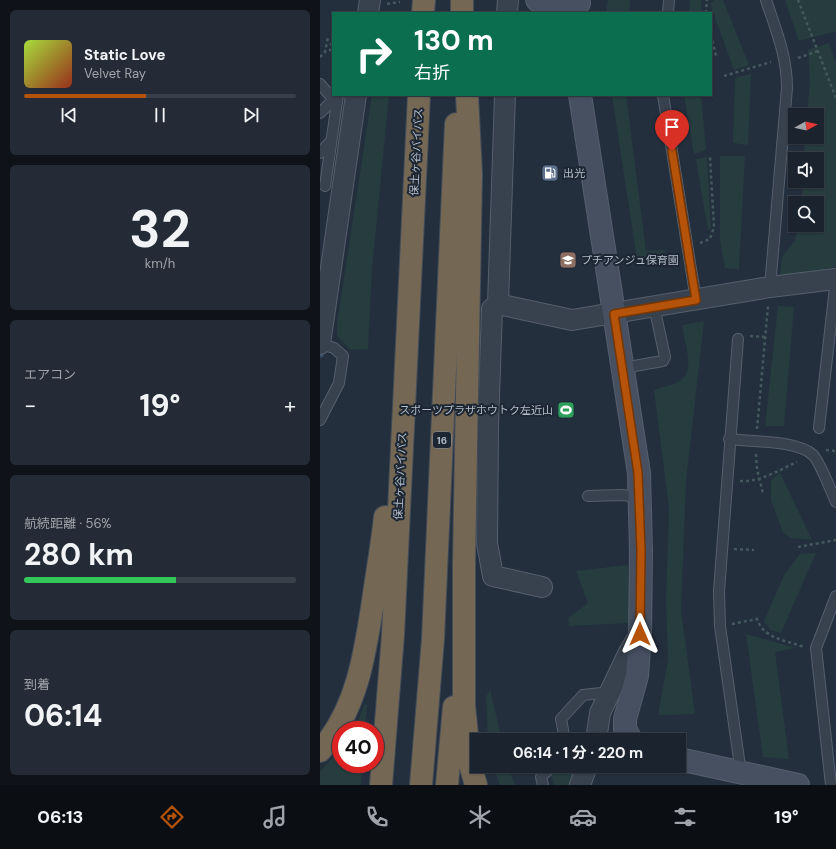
<!DOCTYPE html>
<html lang="ja">
<head>
<meta charset="utf-8">
<style>
  body { margin:0; font-family:"DM Sans","Noto Sans JP",sans-serif; background:#242b36; color:#f1f3f6; height:100vh; display:flex; flex-direction:column; font-size:15px; white-space:nowrap }
  * { box-sizing:border-box; margin:0 }
  p { font-size:13px; color:#a0a4aa }
  .icon { flex:none; width:22px; height:22px; fill:none; stroke:currentColor; stroke-width:2; stroke-linecap:round; stroke-linejoin:round }
  .map { position:relative; flex:1; overflow:hidden }
  .panel { display:flex; flex-direction:column; gap:10px; padding:10px; background:#0f1319; width:320px }
  .panel>* { flex:none }
  .top-card { position:absolute; left:12px; top:12px; width:380px; height:84px; border-radius:0px; box-shadow:0 1px 3px #0004,0 0 0 1px #39404a; background:#0b6e4f; color:#fff; overflow:hidden }
  .needle { width:26px; rotate:82deg }
  .controls { position:absolute; left:468px; top:108px; display:grid; gap:8px }
  .controls a { display:grid; place-items:center; width:36px; height:36px; border-radius:0px; background:#1b232e; box-shadow:0 1px 3px #0004,0 0 0 1px #39404a; font-size:20px }
  .speed { position:absolute; left:12px; top:721px; display:flex; gap:8px; font-size:20px; font-weight:700; text-align:center }
  .speed>* { display:grid; place-content:center; width:52px; height:52px; border-radius:50%; background:#1b232e; box-shadow:0 1px 3px #0004,0 0 0 1px #39404a; line-height:1 }
  .speed .limit { border:6px solid #d22; background:#fff; color:#111 }
  .pin { position:absolute; display:grid; place-items:center; width:34px; height:34px; color:#fff; margin:-41px -17px; border-radius:50% 50% 50% 0; rotate:-45deg; box-shadow:0 0 4px #0007 }
  .pin .icon { rotate:45deg }
  .me { position:absolute; width:44px; margin:-22px; rotate:0deg; stroke-linejoin:round; filter:drop-shadow(0 0 3px #0008) }
  .turn { display:flex; align-items:center; gap:14px; height:84px; padding:0 16px; font-size:18px }
  .turn .icon { width:52px; height:52px; stroke-width:2.5 }
  .turn b { display:block; font-size:28px; line-height:34px }
  .big { font-size:30px; font-weight:700; line-height:1.1 }
  .panel .tile { flex:1; display:flex; flex-direction:column; justify-content:center; gap:6px; min-width:0; padding:0 14px; border-radius:6px; background:#242b36 }
  .panel .dial { align-items:center; gap:0 }
  .dial b { font-size:52px; line-height:1 }
  .song { display:flex; align-items:center; gap:12px }
  .cover { width:48px; height:48px; border-radius:6px; background:linear-gradient(135deg,hsl(80 70% 55%),hsl(10 70% 35%)) }
  .played { height:4px; border-radius:2px; background:linear-gradient(90deg,#b45309 45%,#39404a 45%) }
  .keys { display:flex; justify-content:space-around; direction:ltr }
  .heat { display:flex; justify-content:space-between; align-items:center; font-size:22px; direction:ltr }
  .charge { height:6px; border-radius:3px; background:linear-gradient(90deg,#34c759 56%,#39404a 0) }
  .trip { position:absolute; left:150px; top:733px; width:216px; height:40px; border-radius:0px; background:#1b232e; box-shadow:0 1px 3px #0004,0 0 0 1px #39404a; font-weight:700; line-height:40px; text-align:center }
  .dock { display:flex; height:64px; justify-content:space-around; align-items:center; background:#0b0e12; color:#a0a4aa }
  .dock .icon { width:28px; height:28px }
  .dock .active { color:#b45309 }
  .dock b { font-size:18px; color:#f1f3f6 }
  main { display:flex; flex:1; min-height:0 }
  .map>svg:first-child { display:block }
  .green { fill:#263c3f }
  .lines { fill:none; stroke-linecap:round; stroke-linejoin:round }
  .stream { stroke:#394c67; stroke-width:5 }
  .lane-casing { stroke:#565f6c; stroke-width:12 }
  .street-casing { stroke:#565f6c; stroke-width:22 }
  .secondary-casing { stroke:#565f6c; stroke-width:24 }
  .highway-casing { stroke:#434c59; stroke-width:24 }
  .path { stroke:#44595c; stroke-width:2.5; stroke-dasharray:3 3; stroke-linecap:butt }
  .lane { stroke:#38414e; stroke-width:10 }
  .street { stroke:#38414e; stroke-width:20 }
  .secondary { stroke:#465061; stroke-width:22 }
  .highway { stroke:#746855; stroke-width:22 }
  .route-casing { stroke:#753606; stroke-width:10 }
  .route { stroke:#b45309; stroke-width:7 }
  .labels { text-anchor:middle; stroke-width:4; stroke-linejoin:round; paint-order:stroke }
  .shield { fill:#1d2633; stroke:#878f9c; stroke-width:1 }
  .shield-label { font-size:10px; font-weight:bold; fill:#b4bcc9 }
  .street-label { font-size:11px; fill:#b4bcc9; stroke:#1d2633 }
  .poi-label { font-size:11px; fill:#b4bcc9; stroke:#1d2633; text-anchor:start }
</style>
</head>
<body>
<main>
<section class="panel">
<div class="tile">
<div class="song"><i class="cover"></i><div><b>Static Love</b><p>Velvet Ray</p></div></div>
<div class="played"></div>
<div class="keys"><svg class="icon" aria-label="previous" viewBox="0 0 24 24"><path d="M18 5L8 12l10 7zM5 5v14"/></svg><svg class="icon" aria-label="pause" viewBox="0 0 24 24"><path d="M8 5v14M16 5v14"/></svg><svg class="icon" aria-label="next" viewBox="0 0 24 24"><path d="M6 5l10 7-10 7zM19 5v14"/></svg></div>
</div>
<div class="tile dial"><b>32</b><p>km/h</p></div>
<div class="tile"><p>エアコン</p>
<div class="heat"><a>−</a><b class="big">19°</b><a>+</a></div>
</div>
<div class="tile"><p>航続距離 · 56%</p><b class="big">280 km</b><div class="charge"></div></div>
<div class="tile"><p>到着</p><b class="big">06:14</b></div>
</section>
<div class="map">
<svg width="516" height="785" viewBox="0 0 516 785">
  <rect width="100%" height="100%" fill="#242f3e"/>
  <path class="green" d="M 288,0 L 310,0 L 309,13 L 286,13 Z
    M 370,0 L 381,0 L 382,13 L 369,13 Z
    M 395,0 L 403,0 L 429,65 L 414,70 L 390,4 Z
    M 465,0 L 516,0 L 516,31 L 479,41 Z
    M 509,43 L 516,64 L 516,267 L 473,274 L 460,274 L 462,257 L 475,240 L 479,225 L 497,225 L 497,203 L 481,203 L 483,181 L 497,181 L 497,159 L 484,159 L 485,137 L 497,137 L 497,115 L 487,115 L 490,82 L 488,50 Z
    M 431,74 L 428,145 L 413,143 L 415,78 Z
    M 52,95 L 69,95 L 52,269 L 48,349 L 30,350 L 17,336 L 17,324 Z
    M 292,95 L 306,95 L 326,251 L 345,250 L 346,257 L 317,260 Z
    M 364,95 L 381,95 L 386,150 L 374,154 Z
    M 400,156 L 425,156 L 419,269 L 405,268 L 400,241 Z
    M 387,157 L 391,229 L 388,230 L 376,159 Z
    M 458,306 L 474,307 L 464,426 L 445,426 Z
    M 384,321 L 366,481 L 361,610 L 375,714 L 338,715 L 348,660 L 346,600 L 349,508 L 334,390 C 342,387 353,385 360,381 C 376,371 364,341 362,325 Z
    M 460,473 L 492,540 L 471,538 L 463,533 L 451,500 L 451,480 Z
    M 496,553 L 461,633 L 450,630 L 444,621 L 464,575 L 480,554 Z
    M 308,565 L 309,623 L 249,626 L 248,618 L 268,603 L 256,571 Z
    M 426,634 L 476,648 L 455,652 L 469,759 L 443,757 Z
    M 170,690 L 182,740 L 168,740 L 166,697 Z
    M 44,705 L 47,705 L 45,730 L 35,730 Z
    M 21,749 L 21,764 L 43,764 L 41,785 L 0,785 L 0,771 Z
    M 173,766 L 188,766 L 195,785 L 180,785 Z
    M 239,766 L 266,766 L 259,785 L 234,785 L 231,775 Z"/>
  <g class="lines">
    <path class="stream" d="M 0,355 L 1,355"/>
    <g class="lane-casing">
      <path id="lane" d="M 446,0 C 456,30 467,56 467,88 L 450,287
        M 348,13 L 349,0
        M 0,84 L 14,100
        M 343,95 L 376,300
        M 0,113 L 18,95
        M 0,153 L 11,141
        M 5,186 L 18,95
        M 418,339 L 399,591 L 400,626 L 421,773
        M 302,368 L 343,361 L 345,357 L 334,306
        M 0,420 L 19,383 L 23,356 L 14,348 L 1,344
        M 499,428 L 516,279
        M 409,439 C 431,442 477,440 493,455 C 500,462 511,491 516,502
        M 268,496 L 302,495 L 320,497
        M 245,740 L 241,719 L 263,695 L 290,692
        M 223,785 L 221,777 L 232,766
        M 511,785 L 496,648 L 516,596"/>
    </g>
    <g class="street-casing">
      <path id="street" d="M 48,13 L 50,0
        M 187,13 L 188,0
        M 185,95 L 178,304 L 252,320 L 450,287 L 516,279
        M 178,304 L 172,309 L 168,425 L 167,543 L 173,576 L 222,587
        M 0,344 L 36,95
        M 276,740 L 280,713 L 308,654 L 320,634
        M 260,785 L 267,766"/>
    </g>
    <g class="secondary-casing">
      <path id="secondary" d="M 217,0 L 259,3
        M 260,95 L 319,473 L 321,551 L 320,634 L 317,676 L 305,719 L 305,729 L 311,740
        M 359,759 L 478,785"/>
    </g>
    <g class="highway-casing">
      <path id="highway" d="M 103,13 L 104,0
        M 142,13 L 142,0
        M 147,95 L 151,174 L 144,562 L 144,706 L 150,764 L 156,785
        M 0,751 C 37,710 45,654 53,601 C 57,573 62,545 65,517
        M 61,785 L 73,635 L 99,95
        M 101,785 L 113,639 L 136,124
        M 127,785 L 134,707"/>
    </g>
    <path class="path" d="M 478,0 L 516,98
      M 67,4 L 80,2
      M 386,13 L 387,0
      M 391,35 L 396,56
      M 13,37 L 10,50 L 13,50
      M 0,57 L 5,52 L 8,37
      M 478,58 L 498,51
      M 404,76 L 451,62
      M 380,243 L 390,239 L 394,227 L 390,157
      M 430,336 L 446,337
      M 437,429 L 448,306
      M 506,450 L 516,451
      M 436,454 L 437,469 L 443,494
      M 420,481 C 441,482 459,470 477,462
      M 478,547 L 516,540
      M 414,549 L 434,550
      M 412,624 L 437,619 C 444,639 465,640 484,647"/>
    <use href="#lane" class="lane"/>
    <use href="#street" class="street"/>
    <use href="#secondary" class="secondary"/>
    <use href="#highway" class="highway"/>
  </g>
  <g class="lines">
    <g class="route-casing">
      <path id="route" d="M 320,634 L 321,551 L 318,473 L 294,314 L 376,300 L 352,151"/>
    </g>
    <use href="#route" class="route"/>
  </g>
  <defs>
    <g id="fuel-square" transform="scale(0.9)"><rect x="-9" y="-9" width="18" height="18" rx="4" fill="#5c6f8a" stroke="#1d2633"/><path d="M-5.5-6h7V0h2V4h1.3V-2.5L3-4.5l.8-.8L6-3V5H2.5V1h-1V6h-7ZM-4.2-4.7v3.2H.2V-4.7Z" fill="#fff"/></g>
    <g id="school-square" transform="scale(0.9)"><rect x="-9" y="-9" width="18" height="18" rx="4" fill="#8d6e63" stroke="#1d2633"/><path d="M0-5L7-2L0 1L-7-2ZM-4 1L0 2.5L4 1V4Q0 6-4 4Z" fill="#fff"/></g>
    <g id="stadium-square" transform="scale(0.9)"><rect x="-9" y="-9" width="18" height="18" rx="4" fill="#2e9e5b" stroke="#1d2633"/><path d="M0-5a6.5 5 0 1 0 0 10a6.5 5 0 1 0 0-10ZM-3.5-1.8h7v3.6h-7Z" fill="#fff"/></g>
  </defs>
  <g fill-rule="evenodd">
    <use href="#fuel-square" x="230" y="173"/>
    <use href="#school-square" x="248" y="260"/>
    <use href="#stadium-square" x="246" y="410"/>
  </g>
  <g class="labels">
    <rect class="shield" x="113" y="432" width="18" height="16" rx="3"/>
    <g class="shield-label">
      <text x="122" y="444">16</text>
    </g>
    <g class="street-label">
      <text transform="translate(96 152) rotate(-87)" y="4">保土ヶ谷バイパス</text>
      <text transform="translate(80 476) rotate(-87)" y="4">保土ヶ谷バイパス</text>
    </g>
    <g class="poi-label">
      <text x="243" y="177">出光</text>
      <text x="261" y="264">プチアンジュ保育園</text>
      <text x="233" y="414" text-anchor="end">スポーツプラザホウトク左近山</text>
    </g>
  </g>
</svg>
<div class="controls">
<a><svg class="needle" viewBox="-14 -14 28 28"><path d="M0-13l5 13h-10z" fill="#e53935"/><path d="M0 13l5-13h-10z" fill="#a0a4aa"/></svg></a>
<a><svg class="icon" aria-label="sound" viewBox="0 0 24 24"><path d="M4 9h4l5-4v14l-5-4H4zM17 9q2 3 0 6"/></svg></a>
<a><svg class="icon" aria-label="search" viewBox="0 0 24 24"><circle cx="10" cy="10" r="6"/><path d="M15 15l6 6"/></svg></a>
</div>
<div class="speed"><div class="limit">40</div></div>
<div class="pin" style="left:352px;top:151px;background:#d93025"><svg class="icon" aria-label="arrive" viewBox="0 0 24 24"><path d="M6 21V4h12l-3 4 3 4H6"/></svg></div>
<svg class="me" style="left:320px;top:634px" viewBox="-20 -20 40 40"><path d="M0-17L14 15 0 8-14 15z" fill="#b45309" stroke="#fff" stroke-width="4"/></svg>
<div class="trip">06:14 · 1 分 · 220 m</div>
<div class="top-card">
<div class="turn"><svg class="icon" aria-label="right" viewBox="0 0 24 24"><path d="M7 20v-9h11M14 6l5 5-5 5"/></svg><div><b>130 m</b>右折</div></div>
</div>
</div>
</main>
<nav class="dock">
<b>06:13</b>
<svg class="icon active" aria-label="directions" viewBox="0 0 24 24"><path d="M12 3l9 9-9 9-9-9zM9 14v-3h6M13 9l2 2-2 2"/></svg>
<svg class="icon" aria-label="music" viewBox="0 0 24 24"><path d="M9 18V5l10-2v13"/><circle cx="6" cy="18" r="3"/><circle cx="16" cy="16" r="3"/></svg>
<svg class="icon" aria-label="phone" viewBox="0 0 24 24"><path d="M5 4h4l2 5-3 2q2 4 5 5l2-3 5 2v4C11 20 4 13 5 4z"/></svg>
<svg class="icon" aria-label="climate" viewBox="0 0 24 24"><path d="M12 3v18M4 7l16 10M4 17L20 7"/></svg>
<svg class="icon" aria-label="car" viewBox="0 0 24 24"><path d="M5 17H2v-5l4-1 3-4h7l3 4 3 1v5h-3M9 17h6M6 11h13"/><circle cx="7" cy="17" r="2"/><circle cx="17" cy="17" r="2"/></svg>
<svg class="icon" aria-label="filters" viewBox="0 0 24 24"><path d="M4 7h16M4 17h16"/><circle cx="9" cy="7" r="2"/><circle cx="15" cy="17" r="2"/></svg>
<b>19°</b>
</nav>
</body>
</html>
